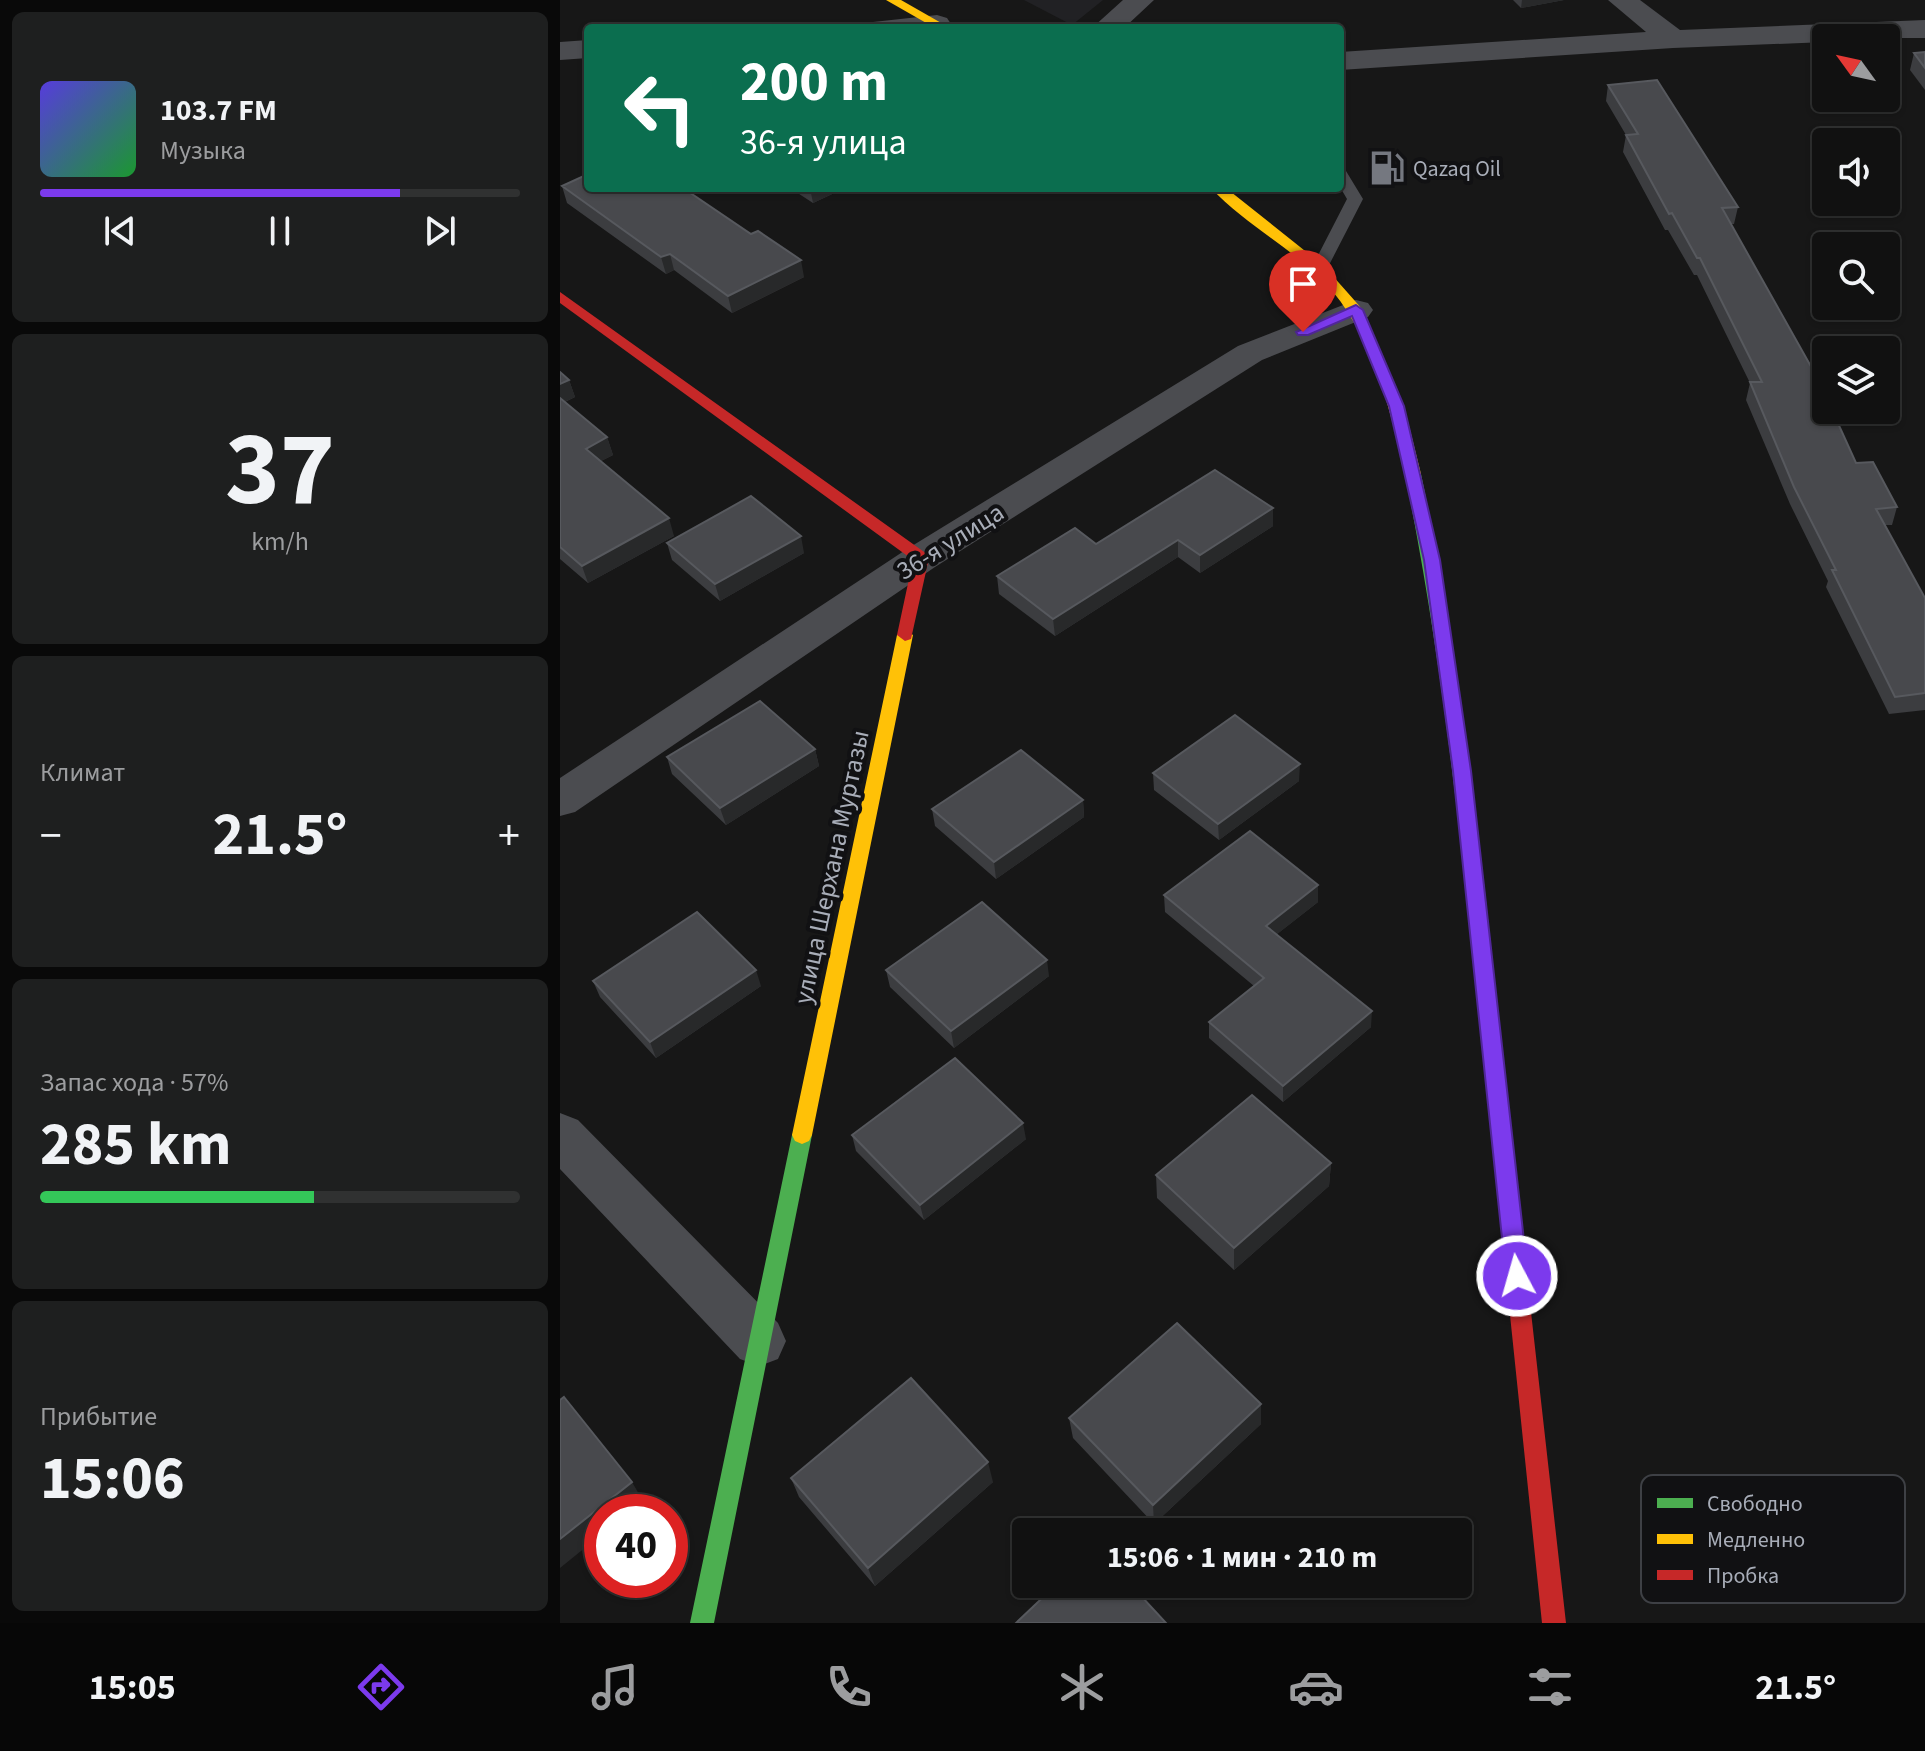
<!DOCTYPE html>
<html lang="ru">
<head>
<meta charset="utf-8">
<style>
  body { margin:0; font-family:"Source Sans 3",sans-serif; background:#1e1f1f; color:#f1f3f6; height:100vh; display:flex; flex-direction:column; font-size:30px; white-space:nowrap }
  * { box-sizing:border-box; margin:0 }
  p { font-size:26px; color:#9c9d9f }
  .icon { flex:none; width:44px; height:44px; fill:none; stroke:currentColor; stroke-width:2; stroke-linecap:round; stroke-linejoin:round }
  .map { position:relative; flex:1; overflow:hidden }
  .drawer { display:flex; flex-direction:column; gap:12px; padding:12px; background:#090909; width:560px }
  .drawer>* { flex:none }
  .hud { position:absolute; left:24px; top:24px; width:760px; height:168px; border-radius:8px; box-shadow:0 2px 6px #0004,0 0 0 2px #303131; background:#0b6e4f; color:#fff; overflow:hidden }
  .needle { width:52px; rotate:303deg }
  .controls { position:absolute; left:1252px; top:24px; display:grid; gap:16px }
  .controls a { display:grid; place-items:center; width:88px; height:88px; border-radius:8px; background:#111; box-shadow:0 2px 6px #0004,0 0 0 2px #303131; font-size:40px }
  .speed { position:absolute; left:24px; top:1494px; display:flex; gap:16px; font-size:40px; font-weight:700; text-align:center }
  .speed>* { display:grid; place-content:center; width:104px; height:104px; border-radius:50%; background:#111; box-shadow:0 2px 6px #0004,0 0 0 2px #303131; line-height:1 }
  .speed .limit { border:12px solid #d22; background:#fff; color:#111 }
  .pin { position:absolute; display:grid; place-items:center; width:68px; height:68px; color:#fff; margin:-82px -34px; border-radius:50% 50% 50% 0; rotate:-45deg; box-shadow:0 0 8px #0007 }
  .pin .icon { rotate:45deg }
  .me { position:absolute; width:88px; margin:-44px; rotate:354deg; stroke-linejoin:round; filter:drop-shadow(0 0 6px #0008) }
  .turn { display:flex; align-items:center; gap:28px; height:168px; padding:0 24px; font-size:36px }
  .turn .icon { width:104px; height:104px; stroke-width:2.5 }
  .turn b { display:block; font-size:56px; line-height:68px }
  .big { font-size:60px; font-weight:700; line-height:1.1 }
  .drawer .widget { flex:1; display:flex; flex-direction:column; justify-content:center; gap:12px; min-width:0; padding:0 28px; border-radius:12px; background:#1e1f1f }
  .drawer .dial { align-items:center; gap:0 }
  .dial b { font-size:104px; line-height:1 }
  .song { display:flex; align-items:center; gap:24px }
  .cover { width:96px; height:96px; border-radius:12px; background:linear-gradient(135deg,hsl(250 70% 55%),hsl(130 70% 35%)) }
  .played { height:8px; border-radius:4px; background:linear-gradient(90deg,#7c3aed 75%,#303131 75%) }
  .keys { display:flex; justify-content:space-around; direction:ltr }
  .heat { display:flex; justify-content:space-between; align-items:center; font-size:44px; direction:ltr }
  .charge { height:12px; border-radius:6px; background:linear-gradient(90deg,#34c759 57%,#303131 0) }
  .trip { position:absolute; left:452px; top:1518px; width:460px; height:80px; border-radius:8px; background:#111; box-shadow:0 2px 6px #0004,0 0 0 2px #303131; font-weight:700; line-height:80px; text-align:center }
  .menu { display:flex; height:128px; justify-content:space-around; align-items:center; background:#070707; color:#9c9d9f }
  .menu .icon { width:56px; height:56px }
  .menu .active { color:#7c3aed }
  .menu b { font-size:36px; color:#f1f3f6 }
  main { display:flex; flex:1; min-height:0 }
  .map>svg:first-child { display:block }
  .built { fill:#212124 }
  .lines { fill:none; stroke-linecap:round; stroke-linejoin:round }
  .lane { fill:#4b4c50; fill-rule:evenodd }
  .street { fill:#4b4c50; fill-rule:evenodd }
  .fast { fill:#4caf50; fill-rule:evenodd }
  .slow { fill:#ffc107; fill-rule:evenodd }
  .jam { fill:#c62828; fill-rule:evenodd }
  .wall { fill:#3c3d40 }
  .shaded-wall { fill:#28292a }
  .building { fill:#48494d; stroke:#57595e; stroke-width:2 }
  .route { fill:#7c3aed; stroke:#51269a; stroke-width:2 }
  .labels { text-anchor:middle; stroke-width:8; stroke-linejoin:round; paint-order:stroke }
  .far-poi-label { font-size:22px; fill:#a8adb8; stroke:#111113; text-anchor:start }
  .street-label { font-size:26px; fill:#a8adb8; stroke:#111113 }
  .key { fill:#111113; stroke:#3e4045; stroke-width:2 }
  .key-label { font-size:22px; fill:#a8adb8 }
</style>
</head>
<body>
<main>
<section class="drawer">
<div class="widget">
<div class="song"><i class="cover"></i><div><b>103.7 FM</b><p>Музыка</p></div></div>
<div class="played"></div>
<div class="keys"><svg class="icon" aria-label="previous" viewBox="0 0 24 24"><path d="M18 5L8 12l10 7zM5 5v14"/></svg><svg class="icon" aria-label="pause" viewBox="0 0 24 24"><path d="M8 5v14M16 5v14"/></svg><svg class="icon" aria-label="next" viewBox="0 0 24 24"><path d="M6 5l10 7-10 7zM19 5v14"/></svg></div>
</div>
<div class="widget dial"><b>37</b><p>km/h</p></div>
<div class="widget"><p>Климат</p>
<div class="heat"><a>−</a><b class="big">21.5°</b><a>+</a></div>
</div>
<div class="widget"><p>Запас хода · 57%</p><b class="big">285 km</b><div class="charge"></div></div>
<div class="widget"><p>Прибытие</p><b class="big">15:06</b></div>
</section>
<div class="map">
<svg width="1365" height="1623" viewBox="0 0 1365 1623">
  <rect width="100%" height="100%" fill="#171717"/>
  <path class="built" d="M 464,0 L 543,0 L 512,25 Z"/>
  <g class="lines">
    <path class="lane" d="M 780,169 L 786,171 L 803,199 L 767,269 L 759,274 L 751,269 L 787,199 L 780,187 Z"/>
    <path class="street" d="M 563,0 L 594,0 L 564,28 L 532,28 Z
      M 1048,0 L 1080,0 L 1120,30 L 1365,20 L 1365,38 L 1266,38 L 1266,42 L 1113,48 L 780,70 L 780,52 L 1086,32 Z
      M 377,15 L 387,18 L 391,24 L 389,28 L 309,28 L 313,22 Z
      M 28,40 L 28,58 L 0,60 L 0,42 Z
      M 796,300 L 808,303 L 813,310 L 808,317 L 702,360 L 375,567 L 15,812 L 0,816 L 0,778 L 347,549 L 678,346 Z
      M 0,1113 L 18,1120 L 218,1323 L 226,1341 L 218,1359 L 199,1366 L 180,1359 L 0,1169 Z"/>
    <path class="fast" d="M 853,469 L 861,474 C 909,701 929,931 954,1161 L 951,1167 L 944,1170 L 937,1167 L 934,1161 C 910,931 891,701 845,474 Z
      M 242,1126 L 249,1129 L 252,1135 L 154,1623 L 130,1623 L 232,1135 L 235,1129 Z"/>
    <path class="slow" d="M 326,0 L 341,0 L 390,28 L 375,28 Z
      M 651,188 L 666,188 L 764,266 L 803,310 L 844,406 L 861,474 L 858,477 L 853,479 L 845,474 C 829,403 809,320 752,270 C 720,242 680,219 651,188 Z
      M 345,629 L 353,635 L 252,1135 L 249,1141 L 242,1144 L 235,1141 L 232,1135 L 337,635 Z"/>
    <path class="jam" d="M 0,292 L 367,554 L 369,558 L 351,639 L 345,641 L 337,635 L 353,560 L 0,303 Z
      M 944,1152 L 951,1155 L 954,1161 L 1006,1623 L 982,1623 L 934,1161 L 937,1155 Z"/>
  </g>
  <path class="wall" d="M 953,0 L 1004,0 L 961,8 Z
    M 1365,52 L 1365,90 L 1350,70 L 1354,53 Z
    M 1048,85 L 1178,207 L 1174,224 L 1171,224 L 1296,463 L 1337,507 L 1332,525 L 1325,525 L 1365,598 L 1365,710 L 1329,714 L 1266,587 L 1268,581 L 1230,504 L 1186,400 L 1190,383 L 1137,275 L 1134,275 L 1108,230 L 1105,230 L 1063,152 L 1066,135 L 1046,101 Z
    M 2,186 L 244,277 L 172,313 L 114,270 L 106,274 L 7,203 Z
    M 230,188 L 285,188 L 253,203 Z
    M 0,372 L 9,380 L 15,397 L 5,402 L 47,437 L 53,455 L 41,461 L 114,536 L 28,583 L 0,559 Z
    M 713,508 L 713,526 L 640,573 L 618,557 L 495,636 L 439,594 L 437,576 L 536,544 Z
    M 107,543 L 244,553 L 160,601 L 112,560 Z
    M 255,749 L 259,766 L 166,825 L 112,774 L 107,757 Z
    M 593,773 L 739,781 L 659,840 L 594,790 Z
    M 523,800 L 524,817 L 436,879 L 375,826 L 372,809 Z
    M 758,885 L 758,902 L 717,934 L 811,1027 L 723,1102 L 649,1038 L 649,1022 L 694,986 L 605,912 L 604,895 Z
    M 326,970 L 489,976 L 394,1048 L 330,987 Z
    M 33,981 L 201,986 L 96,1058 L 40,997 Z
    M 292,1135 L 466,1139 L 364,1220 L 296,1151 Z
    M 771,1163 L 769,1186 L 674,1270 L 597,1198 L 596,1175 Z
    M 509,1418 L 701,1424 L 594,1524 L 513,1438 Z
    M 231,1478 L 433,1482 L 315,1586 L 239,1497 Z"/>
  <path class="shaded-wall" d="M 962,0 L 1004,0 L 961,8 Z
    M 250,188 L 285,188 L 253,203 Z
    M 110,254 L 114,270 L 106,274 L 101,257 Z
    M 241,260 L 244,277 L 172,313 L 168,296 Z
    M 9,380 L 15,397 L 0,404 L 0,384 Z
    M 47,437 L 53,455 L 31,466 L 26,449 Z
    M 713,508 L 713,526 L 640,573 L 640,555 Z
    M 109,518 L 114,536 L 28,583 L 22,566 Z
    M 241,536 L 244,553 L 160,601 L 155,584 Z
    M 618,540 L 618,557 L 495,636 L 493,619 Z
    M 255,749 L 259,766 L 166,825 L 160,808 Z
    M 740,764 L 739,781 L 659,840 L 658,824 Z
    M 523,800 L 524,817 L 436,879 L 434,862 Z
    M 758,885 L 758,902 L 706,943 L 706,926 Z
    M 487,960 L 489,976 L 394,1048 L 391,1031 Z
    M 196,970 L 201,986 L 96,1058 L 90,1042 Z
    M 812,1011 L 811,1027 L 723,1102 L 723,1086 Z
    M 463,1123 L 466,1139 L 364,1220 L 360,1205 Z
    M 771,1163 L 769,1186 L 674,1270 L 674,1248 Z
    M 701,1404 L 701,1424 L 594,1524 L 593,1505 Z
    M 428,1462 L 433,1482 L 315,1586 L 308,1568 Z
    M 72,1482 L 83,1501 L 70,1512 L 42,1512 L 42,1534 L 0,1568 L 0,1539 Z"/>
  <path class="building" d="M 1365,52 L 1365,68 L 1354,53 Z
    M 1097,80 L 1178,207 L 1162,208 L 1258,379 L 1266,396 L 1266,410 L 1272,410 L 1296,463 L 1313,462 L 1337,507 L 1316,509 L 1365,598 L 1365,693 L 1335,697 L 1272,570 L 1276,570 L 1234,487 L 1190,382 L 1202,382 L 1140,258 L 1137,258 L 1112,213 L 1109,214 L 1066,135 L 1078,134 L 1048,85 Z
    M 28,174 L 28,188 L 123,188 L 191,234 L 198,231 L 241,260 L 168,296 L 110,254 L 101,257 L 2,186 Z
    M 0,372 L 9,380 L 0,384 Z
    M 0,398 L 47,437 L 26,449 L 109,518 L 22,566 L 0,547 Z
    M 655,470 L 713,508 L 640,555 L 618,540 L 493,619 L 437,576 L 515,528 L 536,544 Z
    M 191,496 L 241,536 L 155,584 L 107,543 Z
    M 200,701 L 255,749 L 160,808 L 107,757 Z
    M 675,715 L 740,764 L 658,824 L 593,773 Z
    M 461,750 L 523,800 L 434,862 L 372,809 Z
    M 690,831 L 758,885 L 706,926 L 812,1011 L 723,1086 L 649,1022 L 704,978 L 604,895 Z
    M 422,902 L 487,960 L 391,1031 L 326,970 Z
    M 137,912 L 196,970 L 90,1042 L 33,981 Z
    M 395,1058 L 463,1123 L 360,1205 L 292,1135 Z
    M 692,1095 L 771,1163 L 674,1248 L 596,1175 Z
    M 617,1323 L 701,1404 L 593,1505 L 509,1418 Z
    M 351,1378 L 428,1462 L 308,1568 L 231,1478 Z
    M 4,1397 L 72,1482 L 0,1539 L 0,1400 Z
    M 497,1584 L 570,1584 L 606,1623 L 456,1623 Z"/>
  <path class="route" d="M 796,305 L 803,310 L 844,406 L 880,560 L 911,771 L 968,1276 L 964,1283 L 957,1286 L 949,1283 L 946,1276 L 893,771 L 864,560 L 829,406 L 792,316 L 748,335 L 738,335 L 736,332 Z"/>
  <defs>
    <g id="fuel-bare" transform="scale(2.76)"><path d="M-5.5-6h7V0h2V4h1.3V-2.5L3-4.5l.8-.8L6-3V5H2.5V1h-1V6h-7ZM-4.2-4.7v3.2H.2V-4.7Z" fill="#757880" stroke="#111113" stroke-width="2.5" paint-order="stroke"/></g>
  </defs>
  <g fill-rule="evenodd">
    <use href="#fuel-bare" x="827" y="168"/>
  </g>
  <g class="labels">
    <g class="far-poi-label">
      <text x="853" y="176">Qazaq Oil</text>
    </g>
    <g class="street-label">
      <text transform="translate(390 541) rotate(-32)" y="9">36-я улица</text>
      <text transform="translate(271 867) rotate(-78)" y="9">улица Шерхана Муртазы</text>
    </g>
  </g>
  <rect x="1081" y="1475" width="264" height="128" rx="12" class="key"/>
  <rect x="1097" y="1498" width="36" height="10" fill="#4caf50"/>
  <rect x="1097" y="1534" width="36" height="10" fill="#ffc107"/>
  <rect x="1097" y="1570" width="36" height="10" fill="#c62828"/>
  <g class="key-label">
    <text x="1147" y="1511">Свободно</text>
    <text x="1147" y="1547">Медленно</text>
    <text x="1147" y="1583">Пробка</text>
  </g>
</svg>
<div class="controls">
<a><svg class="needle" viewBox="-14 -14 28 28"><path d="M0-13l5 13h-10z" fill="#e53935"/><path d="M0 13l5-13h-10z" fill="#9c9d9f"/></svg></a>
<a><svg class="icon" aria-label="sound" viewBox="0 0 24 24"><path d="M4 9h4l5-4v14l-5-4H4zM17 9q2 3 0 6"/></svg></a>
<a><svg class="icon" aria-label="search" viewBox="0 0 24 24"><circle cx="10" cy="10" r="6"/><path d="M15 15l6 6"/></svg></a>
<a><svg class="icon" aria-label="layers" viewBox="0 0 24 24"><path d="M12 4l9 5-9 5-9-5zM3 14l9 5 9-5"/></svg></a>
</div>
<div class="speed"><div class="limit">40</div></div>
<div class="pin" style="left:743px;top:332px;background:#d93025"><svg class="icon" aria-label="arrive" viewBox="0 0 24 24"><path d="M6 21V4h12l-3 4 3 4H6"/></svg></div>
<svg class="me" style="left:957px;top:1276px" viewBox="-20 -20 40 40"><circle r="17" fill="#7c3aed" stroke="#fff" stroke-width="3"/><path d="M0-11L8 9 0 5-8 9z" fill="#fff"/></svg>
<div class="trip">15:06 · 1 мин · 210 m</div>
<div class="hud">
<div class="turn"><svg class="icon" aria-label="left" viewBox="0 0 24 24"><path d="M17 20v-9H6M10 6l-5 5 5 5"/></svg><div><b>200 m</b>36-я улица</div></div>
</div>
</div>
</main>
<nav class="menu">
<b>15:05</b>
<svg class="icon active" aria-label="directions" viewBox="0 0 24 24"><path d="M12 3l9 9-9 9-9-9zM9 14v-3h6M13 9l2 2-2 2"/></svg>
<svg class="icon" aria-label="music" viewBox="0 0 24 24"><path d="M9 18V5l10-2v13"/><circle cx="6" cy="18" r="3"/><circle cx="16" cy="16" r="3"/></svg>
<svg class="icon" aria-label="phone" viewBox="0 0 24 24"><path d="M5 4h4l2 5-3 2q2 4 5 5l2-3 5 2v4C11 20 4 13 5 4z"/></svg>
<svg class="icon" aria-label="climate" viewBox="0 0 24 24"><path d="M12 3v18M4 7l16 10M4 17L20 7"/></svg>
<svg class="icon" aria-label="car" viewBox="0 0 24 24"><path d="M5 17H2v-5l4-1 3-4h7l3 4 3 1v5h-3M9 17h6M6 11h13"/><circle cx="7" cy="17" r="2"/><circle cx="17" cy="17" r="2"/></svg>
<svg class="icon" aria-label="filters" viewBox="0 0 24 24"><path d="M4 7h16M4 17h16"/><circle cx="9" cy="7" r="2"/><circle cx="15" cy="17" r="2"/></svg>
<b>21.5°</b>
</nav>
</body>
</html>
